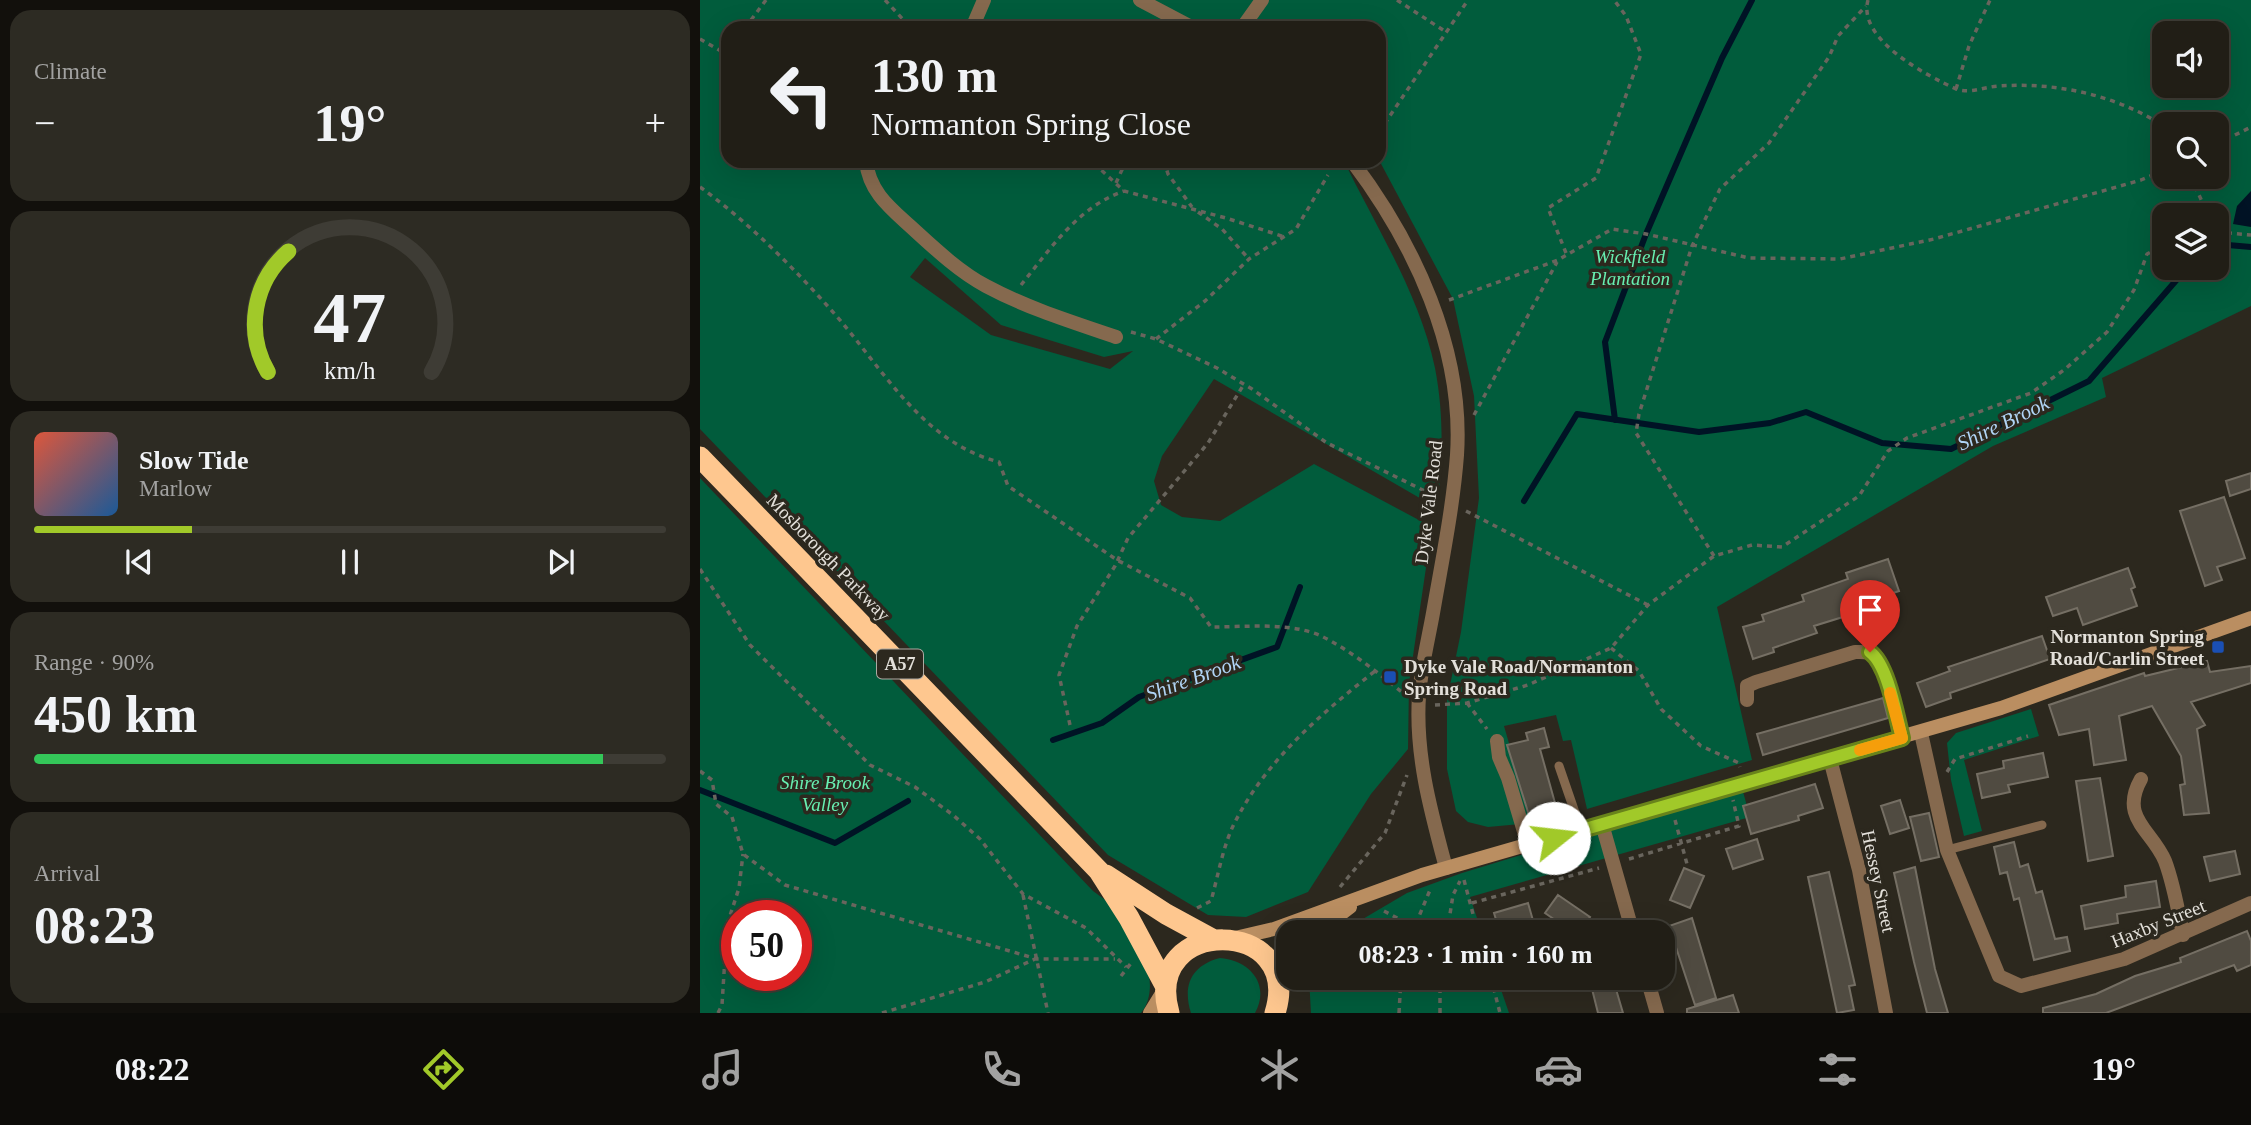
<!DOCTYPE html>
<html lang="en">
<head>
<meta charset="utf-8">
<style>
  body { margin:0; font-family:Georgia,serif; background:#2d2b23; color:#f1f3f6; height:100vh; display:flex; flex-direction:column; font-size:26px; white-space:nowrap }
  * { box-sizing:border-box; margin:0 }
  p { font-size:23px; color:#a2a2a1 }
  .icon { flex:none; width:38px; height:38px; fill:none; stroke:currentColor; stroke-width:2; stroke-linecap:round; stroke-linejoin:round }
  .map { position:relative; flex:1; overflow:hidden }
  .side { display:flex; flex-direction:column; gap:10px; padding:10px; background:#12100c; width:700px }
  .side>* { flex:none }
  .banner { position:absolute; left:21px; top:21px; width:665px; height:147px; border-radius:21px; box-shadow:0 7px 28px #0002,0 0 0 2px #3e3c35; background:#211e16; color:#f1f3f6; overflow:hidden }
  .fabs { position:absolute; left:1452px; top:21px; display:grid; gap:14px }
  .fabs a { display:grid; place-items:center; width:77px; height:77px; border-radius:14px; background:#211e16; box-shadow:0 7px 28px #0002,0 0 0 2px #3e3c35; font-size:35px }
  .speed { position:absolute; left:21px; top:900px; display:flex; gap:14px; font-size:35px; font-weight:700; text-align:center }
  .speed>* { display:grid; place-content:center; width:91px; height:91px; border-radius:50%; background:#211e16; box-shadow:0 7px 28px #0002,0 0 0 2px #3e3c35; line-height:1 }
  .speed .limit { border:10px solid #d22; background:#fff; color:#111 }
  .pin { position:absolute; display:grid; place-items:center; width:60px; height:60px; color:#fff; margin:-72px -30px; border-radius:50% 50% 50% 0; rotate:-45deg; box-shadow:0 0 7px #0007 }
  .pin .icon { rotate:45deg }
  .me { position:absolute; width:77px; margin:-38px; rotate:74deg; stroke-linejoin:round; filter:drop-shadow(0 0 5px #0008) }
  .turn { display:flex; align-items:center; gap:24px; height:147px; padding:0 35px; font-size:32px }
  .turn .icon { width:91px; height:91px; stroke-width:2.5 }
  .turn b { display:block; font-size:49px; line-height:60px }
  .big { font-size:52px; font-weight:700; line-height:1.1 }
  .side .tile { flex:1; display:flex; flex-direction:column; justify-content:center; gap:10px; min-width:0; padding:0 24px; border-radius:21px; background:#2d2b23 }
  .side .dial { align-items:center; gap:0 }
  .dial svg { height:182px; overflow:visible; fill:none; stroke:#3e3c35; stroke-width:7; stroke-linecap:round; text-anchor:middle }
  .dial text { fill:#f1f3f6; stroke:none }
  .song { display:flex; align-items:center; gap:21px }
  .cover { width:84px; height:84px; border-radius:10px; background:linear-gradient(135deg,hsl(10 70% 55%),hsl(210 70% 35%)) }
  .played { height:7px; border-radius:4px; background:linear-gradient(90deg,#a1c929 25%,#3e3c35 25%) }
  .keys { display:flex; justify-content:space-around; direction:ltr }
  .heat { display:flex; justify-content:space-between; align-items:center; font-size:38px; direction:ltr }
  .charge { height:10px; border-radius:5px; background:linear-gradient(90deg,#34c759 90%,#3e3c35 0) }
  .trip { position:absolute; left:576px; top:920px; width:399px; height:70px; border-radius:21px; background:#211e16; box-shadow:0 7px 28px #0002,0 0 0 2px #3e3c35; font-weight:700; line-height:70px; text-align:center }
  .dock { display:flex; height:112px; justify-content:space-around; align-items:center; background:#0d0c09; color:#a2a2a1 }
  .dock .icon { width:49px; height:49px }
  .dock .on { color:#a1c929 }
  .dock b { font-size:32px; color:#f1f3f6 }
  main { display:flex; flex:1; min-height:0 }
  .map>svg:first-child { display:block }
  .green { fill:#015c3c; fill-rule:evenodd }
  .water { fill:#001325 }
  .lines { fill:none; stroke-linecap:round; stroke-linejoin:round }
  .stream { stroke:#001325; stroke-width:6 }
  .building { fill:#504b41; stroke:#756f64; stroke-width:2 }
  .path { stroke:#69655d; stroke-width:3.5; stroke-dasharray:5 5; stroke-linecap:butt }
  .lane { stroke:#85694e; stroke-width:9 }
  .street { stroke:#85694e; stroke-width:14 }
  .secondary { stroke:#ba8e61; stroke-width:14 }
  .highway { stroke:#fec78f; stroke-width:21 }
  .route-casing { stroke:#69831b; stroke-width:18 }
  .route { stroke:#a1c929; stroke-width:12 }
  .slow { stroke:#f59e0b; stroke-width:12 }
  .transit-dot { fill:#1a4fb4; stroke:#2c281e; stroke-width:2.5 }
  .labels { text-anchor:middle; stroke-width:7; stroke-linejoin:round; paint-order:stroke }
  .shield { fill:#2c281e; stroke:#aca9a2; stroke-width:2 }
  .shield-label { font-size:18px; font-weight:bold; fill:#e3e0da }
  .park-label { font-size:19px; font-style:italic; fill:#67efb1; stroke:#2c281e }
  .street-label { font-size:19px; fill:#e3e0da; stroke:#2c281e }
  .poi-label { font-size:19px; font-weight:bold; fill:#e3e0da; stroke:#2c281e; text-anchor:end }
  .water-label { font-size:21px; font-style:italic; fill:#b0d4f5; stroke:#2c281e }
</style>
</head>
<body>
<main>
<section class="side">
<div class="tile"><p>Climate</p>
<div class="heat"><a>−</a><b class="big">19°</b><a>+</a></div>
</div>
<div class="tile dial"><svg viewBox="0 0 100 80">
<path d="M14 69A42 42 0 1 1 86 69"/>
<path d="M14 69A42 42 0 0 1 23 16" stroke="#a1c929"/>
<text x="50" y="56" font-size="32" font-weight="700">47</text>
<text x="50" y="72" font-size="11">km/h</text>
</svg></div>
<div class="tile">
<div class="song"><i class="cover"></i><div><b>Slow Tide</b><p>Marlow</p></div></div>
<div class="played"></div>
<div class="keys"><svg class="icon" aria-label="previous" viewBox="0 0 24 24"><path d="M18 5L8 12l10 7zM5 5v14"/></svg><svg class="icon" aria-label="pause" viewBox="0 0 24 24"><path d="M8 5v14M16 5v14"/></svg><svg class="icon" aria-label="next" viewBox="0 0 24 24"><path d="M6 5l10 7-10 7zM19 5v14"/></svg></div>
</div>
<div class="tile"><p>Range · 90%</p><b class="big">450 km</b><div class="charge"></div></div>
<div class="tile"><p>Arrival</p><b class="big">08:23</b></div>
</section>
<div class="map">
<svg width="1551" height="1013" viewBox="0 0 1551 1013">
  <rect width="100%" height="100%" fill="#2c281e"/>
  <path class="green" d="M 0,0 L 1551,0 L 1551,306 L 1402,378 L 1406,397 L 1293,446 L 1017,607 L 1052,760 L 887,809 L 871,740 L 863,741 L 856,715 L 804,726 L 832,823 L 788,827 L 768,822 L 756,811 L 747,769 L 747,700 L 761,632 L 779,498 L 774,396 L 753,299 L 679,160 L 679,28 L 28,28 L 28,161 L 644,161 C 676,227 720,295 735,368 C 744,414 743,462 737,508 L 514,379 L 462,456 L 454,481 L 461,505 L 482,517 L 520,521 L 614,464 L 732,527 L 709,683 L 708,749 L 671,794 L 608,892 L 546,917 L 508,915 L 408,855 L 0,429 ZM 1465,33 L 1517,33 L 1517,86 L 1465,86 ZM 1465,124 L 1517,124 L 1517,177 L 1465,177 ZM 1465,215 L 1517,215 L 1517,268 L 1465,268 ZM 225,258 L 301,325 L 404,357 L 433,351 L 410,369 L 291,335 L 210,277 Z
    M 0,478 L 393,891 C 402,898 412,904 419,912 C 440,936 463,986 441,1013 L 0,1013 ZM 37,915 L 96,915 L 96,975 L 37,975 Z
    M 1331,709 L 1339,736 L 1264,760 L 1282,831 L 1264,836 L 1251,780 L 1247,743 L 1256,733 Z
    M 1042,788 L 1050,817 L 770,897 L 782,933 L 639,933 L 707,893 L 762,873 Z
    M 520,958 C 549,960 571,984 555,1013 L 491,1013 C 482,985 492,965 520,958 Z
    M 797,978 L 809,1013 L 611,1013 L 609,978 Z"/>
  <path class="water" d="M 1551,191 L 1551,227 L 1533,224 L 1537,206 Z"/>
  <g class="lines">
    <path class="stream" d="M 1517,252 L 1528,245 L 1551,247
      M 915,420 L 905,342 L 946,234 L 1022,58 L 1052,0
      M 824,501 L 877,414 L 999,432 L 1070,423 L 1106,412 L 1182,443 L 1251,449 L 1389,381 L 1480,276 L 1493,268
      M 353,740 L 402,723 L 439,697 L 577,647 L 600,587
      M 0,790 L 135,843 L 208,801"/>
  </g>
  <path class="building" d="M 1551,473 L 1551,489 L 1530,496 L 1526,481 Z
    M 1524,497 L 1545,558 L 1517,567 L 1522,580 L 1505,586 L 1480,511 Z
    M 1188,559 L 1199,591 L 1157,605 L 1159,612 L 1114,626 L 1117,633 L 1073,648 L 1074,652 L 1053,659 L 1043,627 L 1064,621 L 1062,615 L 1104,601 L 1102,595 L 1148,579 L 1146,573 Z
    M 1428,568 L 1435,587 L 1431,589 L 1437,606 L 1383,625 L 1377,608 L 1353,616 L 1346,597 Z
    M 1342,636 L 1350,659 L 1250,693 L 1251,698 L 1226,707 L 1217,683 L 1250,671 L 1248,667 Z
    M 1507,661 L 1510,672 L 1551,666 L 1551,683 L 1491,702 L 1505,725 L 1497,729 L 1509,813 L 1484,815 L 1480,785 L 1485,784 L 1481,756 L 1452,706 L 1419,716 L 1426,760 L 1394,765 L 1389,729 L 1359,735 L 1349,705 L 1444,673 L 1445,676 Z
    M 1183,698 L 1188,718 L 1063,755 L 1057,734 Z
    M 844,728 L 849,747 L 840,749 L 860,821 L 833,828 L 807,745 L 828,740 L 826,733 Z
    M 1343,753 L 1348,777 L 1308,785 L 1310,792 L 1282,798 L 1277,774 L 1304,768 L 1303,761 Z
    M 1400,778 L 1413,856 L 1388,861 L 1376,781 Z
    M 1115,784 L 1123,808 L 1098,816 L 1099,820 L 1051,834 L 1043,806 Z
    M 1200,800 L 1209,828 L 1190,834 L 1181,806 Z
    M 1229,813 L 1239,857 L 1221,861 L 1210,817 Z
    M 1057,839 L 1063,859 L 1033,869 L 1026,849 Z
    M 1314,842 L 1320,867 L 1328,864 L 1336,893 L 1342,891 L 1355,939 L 1367,937 L 1370,951 L 1334,960 L 1319,898 L 1314,900 L 1307,872 L 1300,874 L 1294,847 Z
    M 1535,851 L 1540,874 L 1510,881 L 1504,857 Z
    M 1215,867 L 1235,969 L 1248,1013 L 1227,1013 L 1214,962 L 1194,873 Z
    M 984,868 L 1004,876 L 990,908 L 970,900 Z
    M 1129,872 L 1155,985 L 1149,986 L 1154,1010 L 1137,1013 L 1108,877 Z
    M 1456,881 L 1460,907 L 1417,914 L 1418,923 L 1385,929 L 1381,906 L 1426,897 L 1425,886 Z
    M 858,895 L 890,917 L 879,933 L 874,933 L 845,913 Z
    M 828,903 L 834,924 L 800,933 L 794,913 Z
    M 992,918 L 1016,998 L 995,1005 L 969,926 Z
    M 1547,931 L 1551,941 L 1551,965 L 1537,971 L 1534,965 L 1406,1013 L 1343,1013 L 1343,1008 L 1396,994 L 1435,976 L 1481,962 L 1480,958 Z
    M 913,979 L 923,1013 L 898,1013 L 891,985 Z
    M 1033,995 L 1039,1013 L 987,1013 L 987,1009 Z"/>
  <g class="lines">
    <path class="path" d="M 185,0 L 211,28
      M 697,0 L 746,32
      M 1168,0 C 1157,40 1228,76 1256,89 C 1271,94 1283,87 1299,86 C 1356,82 1417,95 1465,127
      M 45,28 L 66,0
      M 0,39 L 28,55
      M 1256,89 L 1269,46 L 1290,0
      M 679,132 L 768,0
      M 1517,144 L 1551,127
      M 384,161 L 399,168 L 424,191 L 526,218 L 585,237
      M 464,161 L 468,174 L 492,207
      M 1491,177 L 1508,215
      M 416,183 L 426,161
      M 0,187 C 48,222 93,267 132,311 C 183,368 221,442 299,462 L 308,486 L 417,560 L 490,598 L 511,627 C 545,627 587,622 619,635 C 649,649 678,673 703,693
      M 498,212 L 522,229 L 548,258
      M 1517,232 L 1551,235
      M 866,253 L 848,208 L 896,178 L 941,54 L 926,16 L 914,0
      M 321,285 C 351,248 378,207 424,191
      M 749,300 L 858,260 L 912,229 L 946,234 L 1049,258 L 1140,259 L 1234,239 L 1441,180 L 1465,170
      M 431,332 L 456,339 L 517,368 L 552,389 L 627,443 L 737,497
      M 456,339 L 505,301 L 549,259 L 596,229 L 628,175
      M 774,415 L 857,262
      M 766,511 L 948,605
      M 1014,556 L 936,433 L 939,414 L 992,246 L 1020,189 L 1069,143 L 1129,57 L 1138,36 L 1166,6
      M 0,569 L 50,645 L 170,765 L 215,787 L 253,815 L 280,839 L 323,894 L 386,928 L 426,967
      M 911,648 L 939,671 L 961,709 L 1001,746 L 1039,763 L 1040,767
      M 767,703 L 787,729
      M 735,705 L 767,703 L 828,685 L 911,648 L 948,605 L 1014,556 L 1052,545 L 1082,547 L 1159,496 L 1188,451 L 1207,438 L 1331,393 L 1364,370 L 1407,332 L 1434,290 L 1447,254 L 1465,244
      M 370,725 L 359,675 L 377,626 L 415,566 L 428,538 L 508,443 L 544,384
      M 0,771 L 12,780 L 16,804 L 32,817 L 43,854 L 85,885 L 337,959 L 415,959
      M 1247,772 L 1255,759 L 1328,736
      M 975,820 L 987,864
      M 929,859 L 1039,826 L 1033,800
      M 764,880 L 778,933
      M 640,887 L 685,833 L 707,775
      M 323,895 L 348,1013
      M 772,903 L 899,868
      M 497,908 L 511,901 C 518,876 523,846 534,824 C 566,760 621,714 675,671
      M 684,911 L 714,927
      M 712,933 L 730,890
      M 747,933 L 753,895 L 760,881
      M 421,976 L 432,962
      M 791,978 L 800,1013
      M 18,1013 L 22,1005 L 27,925 L 39,888 L 43,854
      M 182,1013 L 285,982 L 335,959
      M 699,1013 L 701,978
      M 740,1013 L 740,978"/>
    <path class="lane" d="M 859,766 L 881,830
      M 1247,850 L 1342,825"/>
    <path class="street" d="M 440,0 L 493,28
      M 272,28 L 284,0
      M 542,28 L 562,0
      M 166,161 C 169,191 189,207 210,226 C 233,247 258,271 286,286 C 327,308 372,322 416,337
      M 652,161 C 714,243 764,349 757,455 C 753,508 742,561 733,613 C 728,641 721,668 719,696 C 715,755 731,812 746,868
      M 1047,700 L 1047,686 L 1056,682 L 1155,652 C 1162,652 1170,651 1176,656 C 1189,670 1197,718 1202,738
      M 1221,733 L 1247,850 L 1299,976 L 1321,986 L 1424,959 L 1551,903
      M 797,741 L 799,757 L 808,778 L 828,845
      M 1130,759 L 1159,870 L 1186,1013
      M 1441,779 C 1419,818 1452,830 1465,861 C 1474,885 1478,910 1483,935
      M 902,824 L 933,933
      M 947,978 L 957,1013"/>
    <path class="secondary" d="M 616,933 L 650,907
      M 535,938 L 574,929 L 722,875 L 1301,708 L 1551,618
      M 450,1013 L 466,987"/>
    <path class="highway" d="M 0,457 L 399,871 L 429,918 L 466,987
      M 406,875 L 466,914 L 512,939
      M 469,1013 C 441,915 605,916 575,1013"/>
  </g>
  <g class="lines">
    <g class="route-casing">
      <path id="route" d="M 854,838 L 1202,738 C 1196,715 1188,665 1170,652"/>
    </g>
    <use href="#route" class="route"/>
    <path class="slow" d="M 1160,750 L 1202,738 L 1190,693"/>
  </g>
  <g class="transit-dot">
    <rect x="1511" y="640" width="14" height="14" rx="3.5"/>
    <rect x="683" y="670" width="14" height="14" rx="3.5"/>
  </g>
  <g class="labels">
    <rect class="shield" x="177" y="649.5" width="46" height="29" rx="5"/>
    <g class="shield-label">
      <text x="200" y="670">A57</text>
    </g>
    <g class="park-label">
      <text x="930" y="263">Wickfield<tspan x="930" dy="22">Plantation</tspan></text>
      <text x="125" y="789">Shire Brook<tspan x="125" dy="22">Valley</tspan></text>
    </g>
    <g class="street-label">
      <text transform="translate(728 502) rotate(-83)" y="7">Dyke Vale Road</text>
      <text transform="translate(129 557) rotate(46)" y="7">Mosborough Parkway</text>
      <text transform="translate(1179 881) rotate(78)" y="7">Hessey Street</text>
      <text transform="translate(1458 923) rotate(-22)" y="7">Haxby Street</text>
    </g>
    <g class="poi-label">
      <text x="1504" y="643">Normanton Spring<tspan x="1504" dy="22">Road/Carlin Street</tspan></text>
      <text x="704" y="673" text-anchor="start">Dyke Vale Road/Normanton<tspan x="704" dy="22">Spring Road</tspan></text>
    </g>
    <g class="water-label">
      <text transform="translate(1303 423) rotate(-26)" y="7">Shire Brook</text>
      <text transform="translate(493 678) rotate(-20)" y="7">Shire Brook</text>
    </g>
  </g>
</svg>
<div class="fabs">
<a><svg class="icon" aria-label="sound" viewBox="0 0 24 24"><path d="M4 9h4l5-4v14l-5-4H4zM17 9q2 3 0 6"/></svg></a>
<a><svg class="icon" aria-label="search" viewBox="0 0 24 24"><circle cx="10" cy="10" r="6"/><path d="M15 15l6 6"/></svg></a>
<a><svg class="icon" aria-label="layers" viewBox="0 0 24 24"><path d="M12 4l9 5-9 5-9-5zM3 14l9 5 9-5"/></svg></a>
</div>
<div class="speed"><div class="limit">50</div></div>
<div class="pin" style="left:1170px;top:652px;background:#d93025"><svg class="icon" aria-label="arrive" viewBox="0 0 24 24"><path d="M6 21V4h12l-3 4 3 4H6"/></svg></div>
<svg class="me" style="left:854px;top:838px" viewBox="-20 -20 40 40"><circle r="19" fill="#fff"/><path d="M0-13L10 11 0 6-10 11z" fill="#a1c929"/></svg>
<div class="trip">08:23 · 1 min · 160 m</div>
<div class="banner">
<div class="turn"><svg class="icon" aria-label="left" viewBox="0 0 24 24"><path d="M17 20v-9H6M10 6l-5 5 5 5"/></svg><div><b>130 m</b>Normanton Spring Close</div></div>
</div>
</div>
</main>
<nav class="dock">
<b>08:22</b>
<svg class="icon on" aria-label="directions" viewBox="0 0 24 24"><path d="M12 3l9 9-9 9-9-9zM9 14v-3h6M13 9l2 2-2 2"/></svg>
<svg class="icon" aria-label="music" viewBox="0 0 24 24"><path d="M9 18V5l10-2v13"/><circle cx="6" cy="18" r="3"/><circle cx="16" cy="16" r="3"/></svg>
<svg class="icon" aria-label="phone" viewBox="0 0 24 24"><path d="M5 4h4l2 5-3 2q2 4 5 5l2-3 5 2v4C11 20 4 13 5 4z"/></svg>
<svg class="icon" aria-label="climate" viewBox="0 0 24 24"><path d="M12 3v18M4 7l16 10M4 17L20 7"/></svg>
<svg class="icon" aria-label="car" viewBox="0 0 24 24"><path d="M5 17H2v-5l4-1 3-4h7l3 4 3 1v5h-3M9 17h6M6 11h13"/><circle cx="7" cy="17" r="2"/><circle cx="17" cy="17" r="2"/></svg>
<svg class="icon" aria-label="filters" viewBox="0 0 24 24"><path d="M4 7h16M4 17h16"/><circle cx="9" cy="7" r="2"/><circle cx="15" cy="17" r="2"/></svg>
<b>19°</b>
</nav>
</body>
</html>
